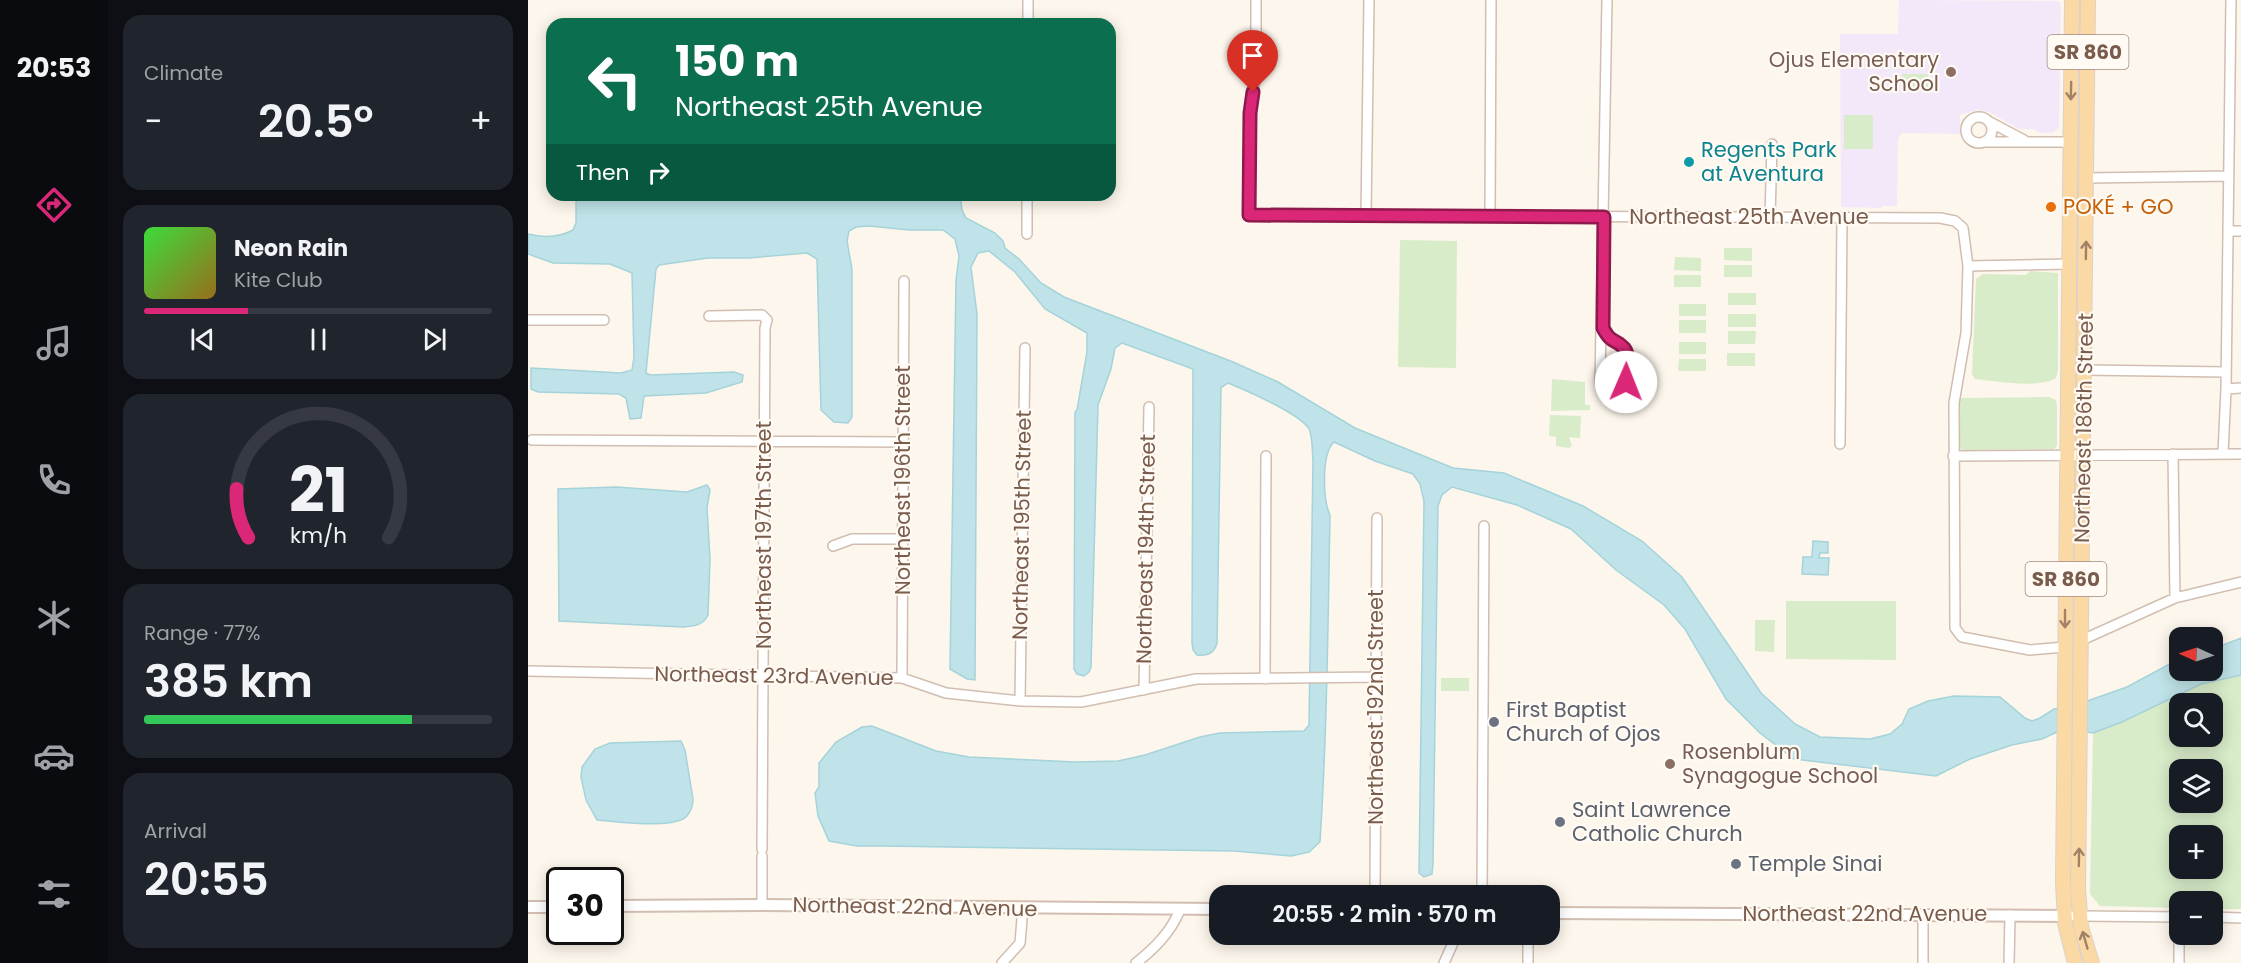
<!DOCTYPE html>
<html lang="en">
<head>
<meta charset="utf-8">
<style>
  body { margin:0; font-family:Poppins,sans-serif; background:#20242c; color:#f1f3f6; height:100vh; display:flex; flex-direction:column; font-size:22px; white-space:nowrap }
  * { box-sizing:border-box; margin:0 }
  p { font-size:20px; color:#9ea1a6 }
  .icon { flex:none; width:33px; height:33px; fill:none; stroke:currentColor; stroke-width:2; stroke-linecap:round; stroke-linejoin:round }
  .map { position:relative; flex:1; overflow:hidden }
  .drawer { display:flex; flex-direction:column; gap:15px; padding:15px; background:#0d0f14; width:420px }
  .drawer>* { flex:none }
  .hud { position:absolute; left:18px; top:18px; width:570px; height:183px; border-radius:18px; box-shadow:0 3px 15px #0003; background:#0b6e4f; color:#fff; overflow:hidden }
  .needle { width:39px; rotate:273deg }
  .fabs { position:absolute; left:1641px; top:627px; display:grid; gap:12px }
  .fabs a { display:grid; place-items:center; width:54px; height:54px; border-radius:12px; background:#171b24; box-shadow:0 3px 15px #0003; font-size:30px }
  .speed { position:absolute; left:18px; top:867px; display:flex; gap:12px; font-size:30px; font-weight:700; text-align:center }
  .speed>* { display:grid; place-content:center; width:78px; height:78px; border-radius:50%; background:#171b24; box-shadow:0 3px 15px #0003; line-height:1 }
  .speed .limit { border:3px solid #111; border-radius:9px; background:#fff; color:#111 }
  .pin { position:absolute; display:grid; place-items:center; width:51px; height:51px; color:#fff; margin:-62px -26px; border-radius:50% 50% 50% 0; rotate:-45deg; box-shadow:0 0 6px #0007 }
  .pin .icon { rotate:45deg }
  .me { position:absolute; width:66px; margin:-33px; rotate:1deg; stroke-linejoin:round; filter:drop-shadow(0 0 4px #0008) }
  .turn { display:flex; align-items:center; gap:21px; height:126px; padding:0 30px; font-size:27px }
  .turn .icon { width:78px; height:78px; stroke-width:2.5 }
  .turn b { display:block; font-size:42px; line-height:51px }
  .then { display:flex; align-items:center; height:57px; padding:0 30px; background:#0003; gap:12px; font-size:22px }
  .big { font-size:45px; font-weight:600; line-height:1.1 }
  .drawer .widget { flex:1; display:flex; flex-direction:column; justify-content:center; gap:9px; min-width:0; padding:0 21px; border-radius:18px; background:#20242c }
  .drawer .dial { align-items:center; gap:0 }
  .dial svg { height:156px; overflow:visible; fill:none; stroke:#363941; stroke-width:7; stroke-linecap:round; text-anchor:middle }
  .dial text { fill:#f1f3f6; stroke:none }
  .song { display:flex; align-items:center; gap:18px }
  .cover { width:72px; height:72px; border-radius:9px; background:linear-gradient(135deg,hsl(120 70% 55%),hsl(40 70% 35%)) }
  .played { height:6px; border-radius:3px; background:linear-gradient(90deg,#db2777 30%,#363941 30%) }
  .keys { display:flex; justify-content:space-around; direction:ltr }
  .heat { display:flex; justify-content:space-between; align-items:center; font-size:33px; direction:ltr }
  .charge { height:9px; border-radius:4px; background:linear-gradient(90deg,#34c759 77%,#363941 0) }
  .trip { position:absolute; left:681px; top:885px; width:351px; height:60px; border-radius:18px; background:#171b24; box-shadow:0 3px 15px #0003; font-weight:600; line-height:60px; text-align:center }
  main { display:flex; flex:1; min-height:0 }
  .dock { display:flex; flex-direction:column; width:108px; justify-content:space-around; align-items:center; background:#090b0e; color:#9ea1a6 }
  .dock .icon { width:42px; height:42px }
  .dock .selected { color:#db2777 }
  .dock b { font-size:27px; color:#f1f3f6 }
  .map>svg:first-child { display:block }
  .education { fill:#f3e8fa }
  .green { fill:#d8ecc9; fill-rule:evenodd }
  .water { fill:#bfe3e8; stroke:#a5d3da; stroke-width:1.5 }
  .lines { fill:none; stroke-linecap:round; stroke-linejoin:round }
  .minor-casing { stroke:#d1beb0; stroke-width:12 }
  .tertiary-casing { stroke:#d1beb0; stroke-width:14 }
  .primary-casing { stroke:#dad1cd; stroke-width:16 }
  .minor { stroke:#fff; stroke-width:9 }
  .tertiary { stroke:#fff; stroke-width:10 }
  .primary { stroke:#fbd9a5; stroke-width:14 }
  .oneway { stroke:#a18267 }
  .route-casing { stroke:#8e194d; stroke-width:15 }
  .route { stroke:#db2777; stroke-width:10 }
  .education-dot { fill:#8d6e63; stroke:#fffaf3; stroke-width:2 }
  .culture-dot { fill:#0f9aa8; stroke:#fffaf3; stroke-width:2 }
  .food-dot { fill:#e8710a; stroke:#fffaf3; stroke-width:2 }
  .worship-dot { fill:#6b7280; stroke:#fffaf3; stroke-width:2 }
  .labels { text-anchor:middle; stroke-width:4.5; stroke-linejoin:round; paint-order:stroke }
  .shield { fill:#fffaf3; stroke:#a28b7f; stroke-width:1.5 }
  .shield-label { font-size:20px; font-weight:bold; fill:#7a5c4d }
  .education-label { font-size:21px; fill:#785e54; stroke:#fffaf3; text-anchor:end }
  .culture-label { font-size:21px; fill:#0d838f; stroke:#fffaf3; text-anchor:start }
  .food-label { font-size:21px; fill:#c56008; stroke:#fffaf3; text-anchor:start }
  .street-label { font-size:21px; fill:#7a5c4d; stroke:#fffaf3 }
  .worship-label { font-size:21px; fill:#5b616d; stroke:#fffaf3; text-anchor:start }
</style>
</head>
<body>
<main>
<nav class="dock">
<b>20:53</b>
<svg class="icon selected" aria-label="directions" viewBox="0 0 24 24"><path d="M12 3l9 9-9 9-9-9zM9 14v-3h6M13 9l2 2-2 2"/></svg>
<svg class="icon" aria-label="music" viewBox="0 0 24 24"><path d="M9 18V5l10-2v13"/><circle cx="6" cy="18" r="3"/><circle cx="16" cy="16" r="3"/></svg>
<svg class="icon" aria-label="phone" viewBox="0 0 24 24"><path d="M5 4h4l2 5-3 2q2 4 5 5l2-3 5 2v4C11 20 4 13 5 4z"/></svg>
<svg class="icon" aria-label="climate" viewBox="0 0 24 24"><path d="M12 3v18M4 7l16 10M4 17L20 7"/></svg>
<svg class="icon" aria-label="car" viewBox="0 0 24 24"><path d="M5 17H2v-5l4-1 3-4h7l3 4 3 1v5h-3M9 17h6M6 11h13"/><circle cx="7" cy="17" r="2"/><circle cx="17" cy="17" r="2"/></svg>
<svg class="icon" aria-label="filters" viewBox="0 0 24 24"><path d="M4 7h16M4 17h16"/><circle cx="9" cy="7" r="2"/><circle cx="15" cy="17" r="2"/></svg>
</nav>
<section class="drawer">
<div class="widget"><p>Climate</p>
<div class="heat"><a>−</a><b class="big">20.5°</b><a>+</a></div>
</div>
<div class="widget">
<div class="song"><i class="cover"></i><div><b>Neon Rain</b><p>Kite Club</p></div></div>
<div class="played"></div>
<div class="keys"><svg class="icon" aria-label="previous" viewBox="0 0 24 24"><path d="M18 5L8 12l10 7zM5 5v14"/></svg><svg class="icon" aria-label="pause" viewBox="0 0 24 24"><path d="M8 5v14M16 5v14"/></svg><svg class="icon" aria-label="next" viewBox="0 0 24 24"><path d="M6 5l10 7-10 7zM19 5v14"/></svg></div>
</div>
<div class="widget dial"><svg viewBox="0 0 100 80">
<path d="M14 69A42 42 0 1 1 86 69"/>
<path d="M14 69A42 42 0 0 1 8 44" stroke="#db2777"/>
<text x="50" y="56" font-size="32" font-weight="700">21</text>
<text x="50" y="72" font-size="11">km/h</text>
</svg></div>
<div class="widget"><p>Range · 77%</p><b class="big">385 km</b><div class="charge"></div></div>
<div class="widget"><p>Arrival</p><b class="big">20:55</b></div>
</section>
<div class="map">
<svg width="1713" height="963" viewBox="0 0 1713 963">
  <rect width="100%" height="100%" fill="#fdf6ec"/>
  <path class="education" d="M 1371,0 L 1531,1 L 1533,7 L 1531,128 L 1524,133 L 1512,133 L 1505,129 L 1491,129 L 1461,112 L 1449,110 L 1432,115 L 1432,134 L 1374,133 L 1370,139 L 1369,206 L 1354,206 L 1354,208 L 1313,207 L 1312,34 L 1370,34 Z"/>
  <path class="green" d="M 1374,74 L 1400,74 L 1400,89 L 1374,89 Z
    M 1316,115 L 1345,115 L 1345,149 L 1316,149 Z
    M 872,240 L 929,241 L 928,368 L 870,367 Z
    M 1196,248 L 1224,248 L 1224,261 L 1196,260 Z
    M 1147,257 L 1173,258 L 1173,271 L 1146,270 Z
    M 1196,265 L 1224,265 L 1224,277 L 1196,277 Z
    M 1502,271 L 1530,273 L 1530,371 L 1528,378 C 1510,389 1467,381 1447,379 L 1444,374 L 1448,279 L 1455,274 L 1498,275 Z
    M 1146,275 L 1173,275 L 1173,287 L 1146,287 Z
    M 1200,293 L 1228,293 L 1228,305 L 1200,305 Z
    M 1151,304 L 1178,304 L 1178,316 L 1151,316 Z
    M 1200,314 L 1228,314 L 1228,327 L 1200,327 Z
    M 1151,320 L 1178,320 L 1178,333 L 1151,333 Z
    M 1200,331 L 1228,331 L 1227,344 L 1200,344 Z
    M 1151,342 L 1178,342 L 1178,354 L 1151,354 Z
    M 1199,353 L 1227,353 L 1227,366 L 1199,366 Z
    M 1151,359 L 1178,359 L 1178,371 L 1150,371 Z
    M 1024,379 L 1057,382 L 1057,405 L 1062,405 L 1062,410 L 1023,411 Z
    M 1521,397 L 1528,400 L 1529,406 L 1529,446 L 1526,449 L 1435,450 L 1429,447 L 1432,398 Z
    M 1022,415 L 1053,416 L 1052,438 L 1041,437 L 1044,446 L 1041,448 L 1028,446 L 1028,437 L 1021,436 Z
    M 1258,601 L 1368,601 L 1368,660 L 1258,659 Z
    M 1227,620 L 1247,620 L 1246,652 L 1227,651 Z
    M 1713,675 L 1713,909 L 1685,909 L 1684,902 L 1652,902 L 1651,908 L 1572,906 L 1562,894 L 1565,733 L 1594,722 L 1673,684 ZM 1652,704 L 1684,704 L 1684,736 L 1652,736 ZM 1652,770 L 1684,770 L 1684,802 L 1652,802 ZM 1652,836 L 1684,836 L 1684,868 L 1652,868 Z
    M 913,678 L 941,678 L 941,691 L 913,691 Z"/>
  <path class="water" d="M 48,195 L 432,195 L 434,210 L 438,218 L 467,233 L 475,241 L 477,248 L 491,259 L 513,283 L 536,297 L 705,362 L 750,382 L 827,428 L 925,468 L 976,473 L 1055,506 L 1114,541 L 1154,577 L 1233,693 L 1267,724 L 1292,737 L 1342,739 L 1362,734 L 1374,724 L 1381,709 L 1400,701 L 1426,696 L 1472,697 L 1497,718 L 1504,721 L 1512,718 L 1526,709 L 1545,706 L 1599,687 L 1651,659 L 1652,670 L 1684,670 L 1685,649 L 1713,638 L 1713,675 L 1673,684 L 1594,722 L 1565,733 L 1543,729 L 1529,732 L 1514,739 L 1484,745 L 1442,759 L 1408,776 L 1266,759 L 1232,733 L 1198,699 L 1157,629 L 1136,605 L 1088,570 L 1043,529 L 989,505 L 924,487 L 914,495 L 910,506 L 905,864 L 904,874 L 896,877 L 891,873 L 896,501 L 892,484 L 885,474 L 847,461 L 806,442 C 793,454 795,500 802,515 C 800,624 799,733 792,842 L 781,852 L 763,856 L 706,851 L 354,846 L 329,846 L 301,841 L 290,816 L 287,793 L 291,787 L 291,763 L 308,742 L 334,727 L 344,726 L 408,751 L 441,757 L 548,762 L 590,761 L 617,755 L 672,737 L 692,733 L 776,731 L 781,725 L 785,461 C 784,452 785,437 781,429 C 773,414 717,390 700,383 L 693,388 L 689,643 C 686,654 679,656 669,655 L 665,650 L 664,643 L 665,369 L 594,343 L 587,348 L 583,369 L 570,405 L 563,667 L 561,672 L 556,676 L 549,674 L 546,669 L 547,412 L 549,410 L 559,352 L 559,333 L 517,309 L 487,272 L 461,251 L 450,253 L 443,267 L 449,314 L 447,680 L 439,679 L 422,669 L 428,280 L 431,256 L 427,239 L 415,230 L 381,230 L 341,226 L 328,227 L 321,231 L 319,241 L 324,269 L 324,417 L 320,423 L 306,422 L 293,410 L 289,259 L 279,253 L 220,258 L 180,258 L 131,265 L 128,269 L 118,373 L 122,375 L 206,372 L 215,375 L 214,382 L 178,393 L 116,396 L 113,418 L 102,419 L 98,398 L 91,394 L 10,392 L 3,389 L 3,368 L 93,373 L 104,370 L 106,357 L 104,273 L 82,264 L 25,263 L 0,254 L 0,234 C 16,238 30,238 45,230 L 48,223 Z
    M 179,485 L 182,490 L 179,508 L 182,559 L 180,615 C 175,626 165,626 155,627 L 31,621 L 30,489 L 88,487 L 159,492 Z
    M 1285,541 L 1300,542 L 1300,553 L 1292,553 L 1291,558 L 1301,558 L 1300,575 L 1274,574 L 1275,557 L 1284,557 Z
    M 153,741 L 157,750 L 165,799 C 165,805 163,811 159,816 C 146,830 87,821 69,820 L 58,800 L 53,777 L 54,767 L 67,749 L 82,743 Z"/>
  <g class="lines">
    <g class="minor-casing">
      <path id="minor" d="M 728,0 L 728,73 L 723,104 L 721,215 L 1412,218 L 1427,221 L 1435,228 L 1440,266 L 1438,333 L 1426,403 L 1427,628 L 1434,637 L 1502,650 L 1537,647
        M 500,24 L 500,0
        M1438 130a13 13 0 1 1 26 0a13 13 0 1 1-26 0Z
        M 1460,121 L 1496,140
        M 1455,142 L 1543,142
        M 1559,178 L 1701,176
        M 838,216 L 841,0
        M 962,216 L 963,0
        M 1242,218 L 1244,144
        M 1700,231 L 1713,231
        M 499,234 L 499,195
        M 1440,266 L 1541,264
        M 181,316 L 234,315 L 239,320 L 237,328 L 234,849
        M 0,320 L 76,320
        M 1075,328 C 1077,332 1079,337 1082,340 C 1087,345 1094,344 1097,350 C 1104,363 1101,386 1085,390 L 1076,386 L 1072,382 L 1079,0
        M 1557,370 L 1698,372
        M 1698,389 L 1713,388
        M 4,440 L 375,442
        M 1312,444 L 1314,218
        M 1695,453 L 1698,389 L 1703,0
        M 1645,454 L 1647,598
        M 1425,456 L 1713,454
        M 305,546 L 324,539 L 375,539
        M 1554,640 L 1647,598 L 1713,582
        M 0,671 L 374,678 L 418,693 L 492,701 L 553,702 L 668,679 L 847,677
        M 374,678 L 376,281
        M 737,679 L 738,456
        M 616,690 L 621,407
        M 492,701 L 497,348
        M 847,896 L 849,518
        M 954,896 L 956,526
        M 234,905 L 234,856
        M 1395,915 L 1395,963
        M 1552,916 L 1652,917
        M 1651,917 L 1651,963
        M 1684,917 L 1713,918
        M 474,963 L 492,943 L 495,907
        M 608,963 C 627,948 642,933 652,910
        M 916,963 L 929,934
        M 1000,963 L 1000,934
        M 1481,963 L 1482,915"/>
    </g>
    <g class="tertiary-casing">
      <path id="tertiary" d="M 82,906 L 234,905 L 692,909
        M 0,907 L 32,907
        M 1022,913 L 1542,916"/>
    </g>
    <g class="primary-casing">
      <path id="primary" d="M 1544,0 L 1535,882 L 1537,923 L 1547,963
        M 1560,0 L 1550,889 L 1553,927 L 1564,963"/>
    </g>
    <use href="#minor" class="minor"/>
    <use href="#tertiary" class="tertiary"/>
    <use href="#primary" class="primary"/>
  </g>
  <defs><path id="oneway-shaft" d="M-6 0H5M1.5-3L5.5 0L1.5 3" fill="none" stroke-width="1.6" stroke-linecap="round" stroke-linejoin="round" transform="scale(1.5)"/></defs>
  <g class="oneway">
    <use href="#oneway-shaft" transform="translate(1543 91) rotate(91)"/>
    <use href="#oneway-shaft" transform="translate(1558 250) rotate(-89)"/>
    <use href="#oneway-shaft" transform="translate(1537 619) rotate(90)"/>
    <use href="#oneway-shaft" transform="translate(1551 857) rotate(-89)"/>
    <use href="#oneway-shaft" transform="translate(1557 940) rotate(-106)"/>
  </g>
  <g class="lines">
    <g class="route-casing">
      <path id="route" d="M 725,92 L 722,113 L 721,215 L 1076,217 L 1075,328 C 1084,345 1087,338 1096,348 C 1102,355 1100,373 1098,382"/>
    </g>
    <use href="#route" class="route"/>
  </g>
  <g class="education-dot">
    <circle cx="1423" cy="72" r="6"/>
    <circle cx="1142" cy="764" r="6"/>
  </g>
  <circle class="culture-dot" cx="1161" cy="162" r="6"/>
  <circle class="food-dot" cx="1523" cy="207" r="6"/>
  <g class="worship-dot">
    <circle cx="966" cy="722" r="6"/>
    <circle cx="1032" cy="822" r="6"/>
    <circle cx="1208" cy="864" r="6"/>
  </g>
  <g class="labels">
    <g class="shield">
      <rect x="1519.5" y="35" width="81" height="34" rx="4.5"/>
      <rect x="1497.5" y="562" width="81" height="34" rx="4.5"/>
    </g>
    <g class="shield-label">
      <text x="1560" y="59">SR 860</text>
      <text x="1538" y="586">SR 860</text>
    </g>
    <g class="education-label">
      <text x="1411" y="67">Ojus Elementary<tspan x="1411" dy="24">School</tspan></text>
      <text x="1154" y="759" text-anchor="start">Rosenblum<tspan x="1154" dy="24">Synagogue School</tspan></text>
    </g>
    <g class="culture-label">
      <text x="1173" y="157">Regents Park<tspan x="1173" dy="24">at Aventura</tspan></text>
    </g>
    <g class="food-label">
      <text x="1535" y="214">POKÉ + GO</text>
    </g>
    <g class="street-label">
      <text x="1221" y="224">Northeast 25th Avenue</text>
      <text transform="translate(1556 428) rotate(-89)" y="7">Northeast 186th Street</text>
      <text transform="translate(375 480) rotate(-90)" y="7">Northeast 196th Street</text>
      <text transform="translate(494 525) rotate(-89)" y="7">Northeast 195th Street</text>
      <text transform="translate(236 535) rotate(-90)" y="7">Northeast 197th Street</text>
      <text transform="translate(618 549) rotate(-89)" y="7">Northeast 194th Street</text>
      <text transform="translate(246 676) rotate(1)" y="7">Northeast 23rd Avenue</text>
      <text transform="translate(848 707) rotate(-90)" y="7">Northeast 192nd Street</text>
      <text transform="translate(387 907) rotate(1)" y="7">Northeast 22nd Avenue</text>
      <text x="1337" y="921">Northeast 22nd Avenue</text>
    </g>
    <g class="worship-label">
      <text x="978" y="717">First Baptist<tspan x="978" dy="24">Church of Ojos</tspan></text>
      <text x="1044" y="817">Saint Lawrence<tspan x="1044" dy="24">Catholic Church</tspan></text>
      <text x="1220" y="871">Temple Sinai</text>
    </g>
  </g>
</svg>
<div class="fabs">
<a><svg class="needle" viewBox="-14 -14 28 28"><path d="M0-13l5 13h-10z" fill="#e53935"/><path d="M0 13l5-13h-10z" fill="#9ea1a6"/></svg></a>
<a><svg class="icon" aria-label="search" viewBox="0 0 24 24"><circle cx="10" cy="10" r="6"/><path d="M15 15l6 6"/></svg></a>
<a><svg class="icon" aria-label="layers" viewBox="0 0 24 24"><path d="M12 4l9 5-9 5-9-5zM3 14l9 5 9-5"/></svg></a>
<a>+</a>
<a>−</a>
</div>
<div class="speed"><div class="limit">30</div></div>
<div class="pin" style="left:725px;top:92px;background:#d93025"><svg class="icon" aria-label="arrive" viewBox="0 0 24 24"><path d="M6 21V4h12l-3 4 3 4H6"/></svg></div>
<svg class="me" style="left:1098px;top:382px" viewBox="-20 -20 40 40"><circle r="19" fill="#fff"/><path d="M0-13L10 11 0 6-10 11z" fill="#db2777"/></svg>
<div class="trip">20:55 · 2 min · 570 m</div>
<div class="hud">
<div class="turn"><svg class="icon" aria-label="left" viewBox="0 0 24 24"><path d="M17 20v-9H6M10 6l-5 5 5 5"/></svg><div><b>150 m</b>Northeast 25th Avenue</div></div>
<div class="then">Then<svg class="icon" aria-label="right" viewBox="0 0 24 24"><path d="M7 20v-9h11M14 6l5 5-5 5"/></svg></div>
</div>
</div>
</main>
</body>
</html>
